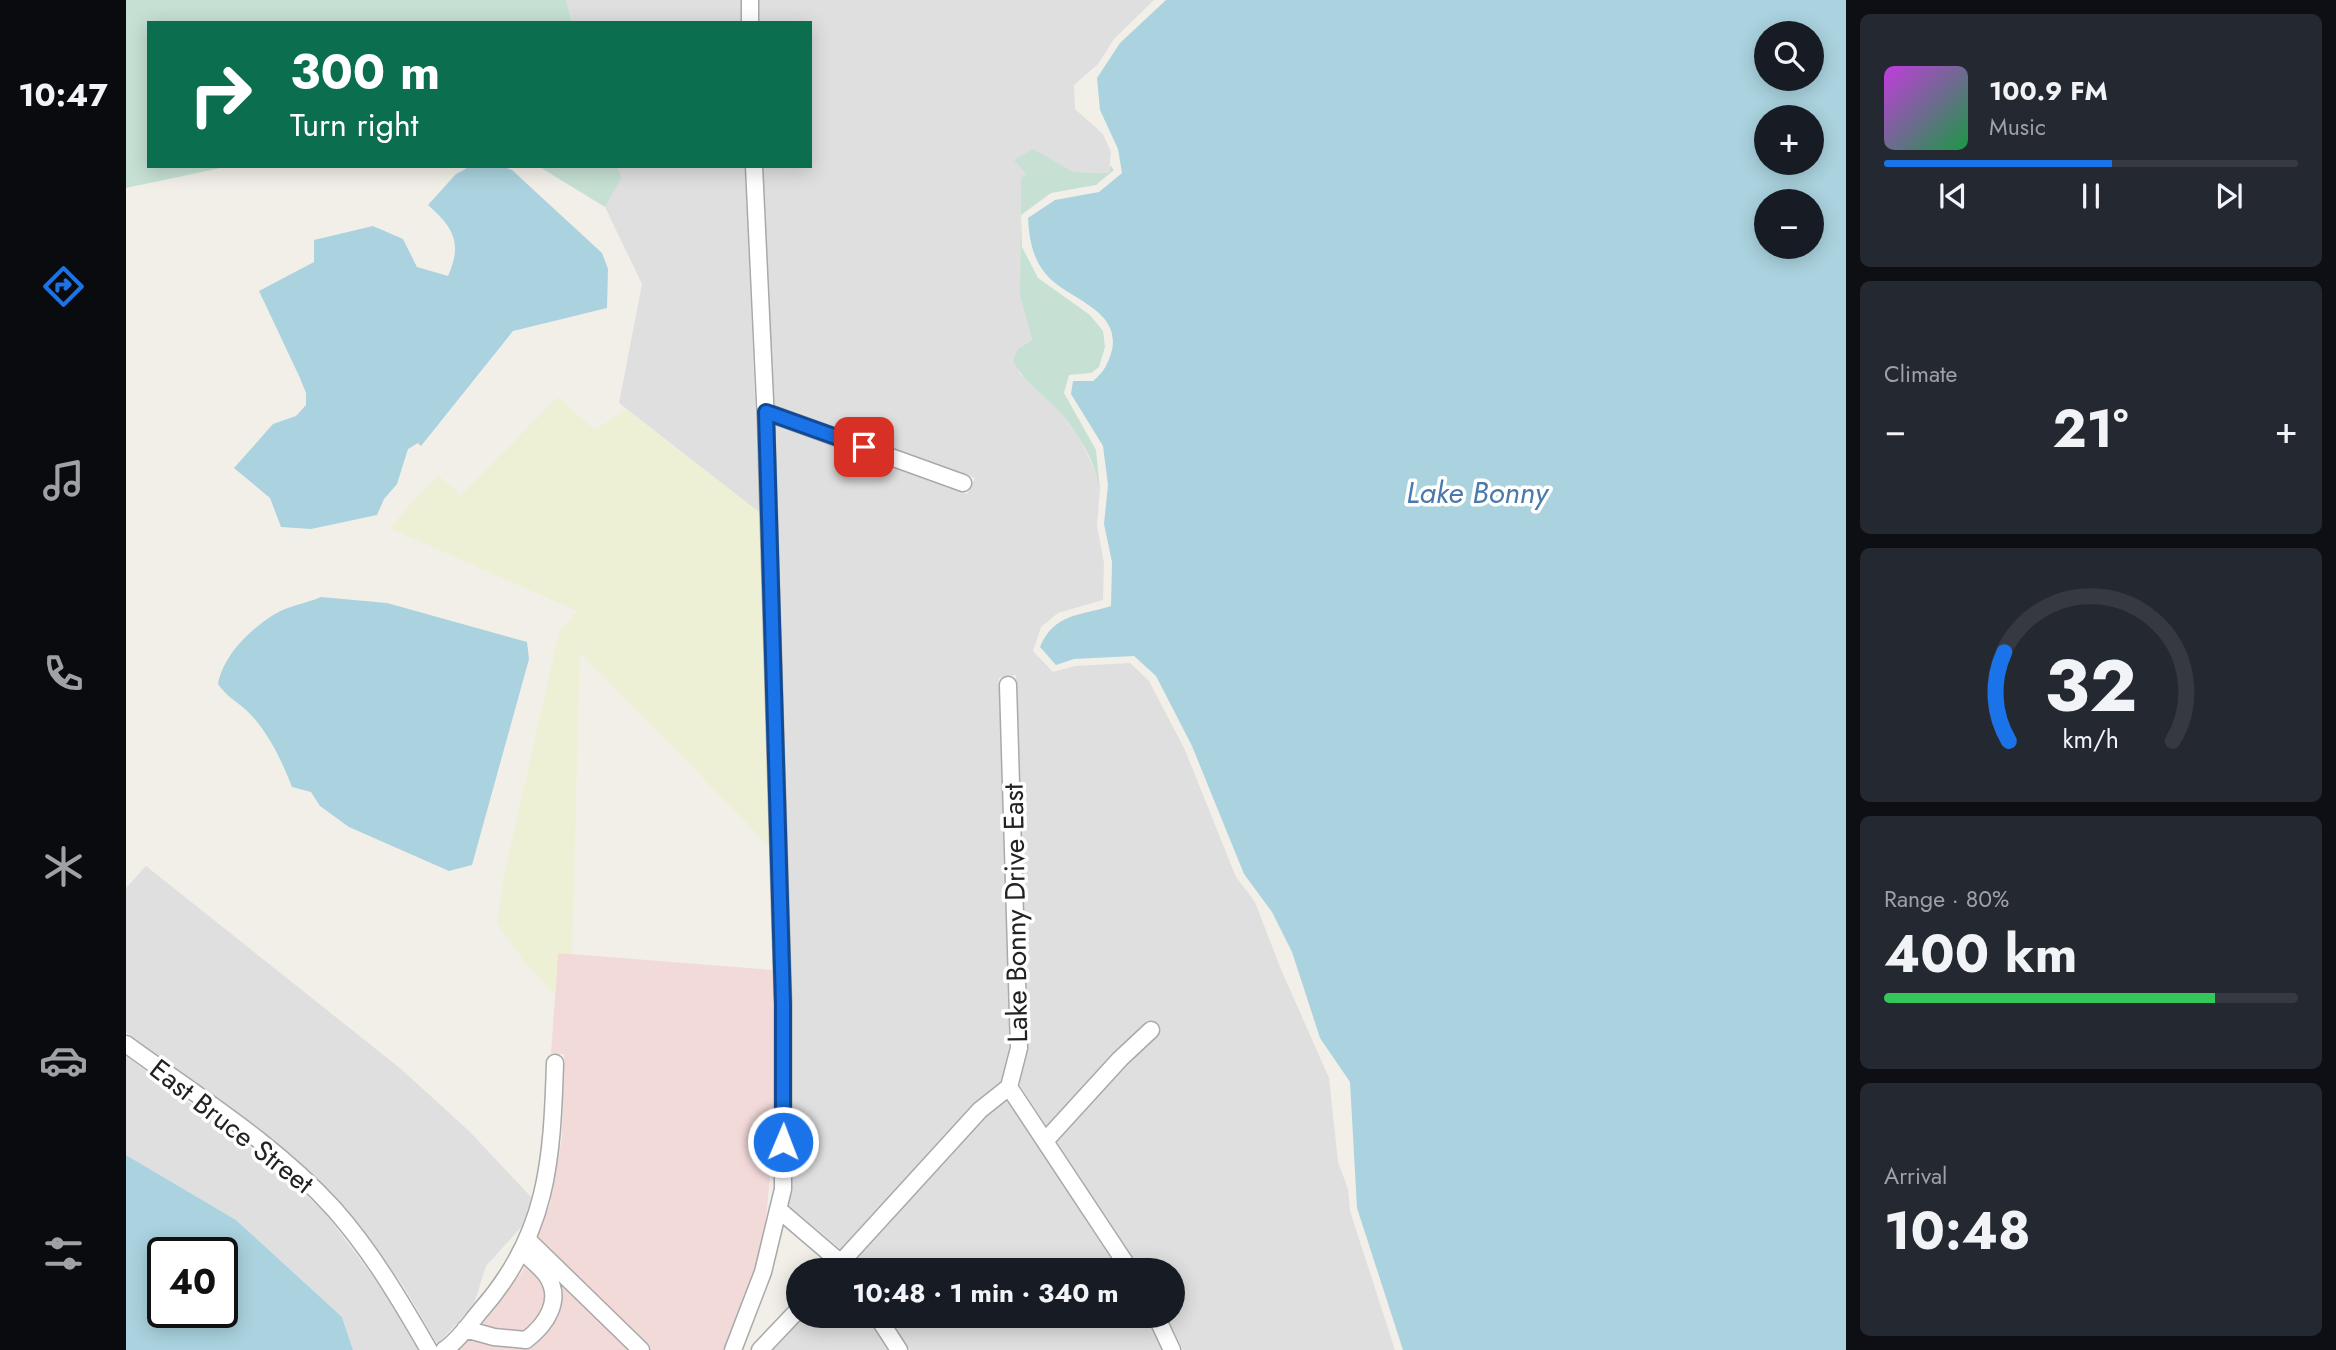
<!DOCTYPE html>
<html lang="en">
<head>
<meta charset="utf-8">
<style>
  body { margin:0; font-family:Jost,sans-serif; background:#242831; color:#f1f3f6; height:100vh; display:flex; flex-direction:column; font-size:26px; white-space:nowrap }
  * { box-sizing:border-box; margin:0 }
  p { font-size:23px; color:#9ea1a6 }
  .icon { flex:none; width:38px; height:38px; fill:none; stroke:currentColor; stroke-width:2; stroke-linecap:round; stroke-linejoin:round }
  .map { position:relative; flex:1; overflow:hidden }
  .drawer { display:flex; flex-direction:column; gap:14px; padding:14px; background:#0d0f14; width:490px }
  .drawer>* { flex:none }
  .top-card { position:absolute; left:21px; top:21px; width:665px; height:147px; border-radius:0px; box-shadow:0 4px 18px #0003; background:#0b6e4f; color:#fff; overflow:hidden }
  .tools { position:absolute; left:1628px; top:21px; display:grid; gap:14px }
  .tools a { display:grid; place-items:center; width:70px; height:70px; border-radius:50%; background:#171b24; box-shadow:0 4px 18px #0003; font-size:35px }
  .speed { position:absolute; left:21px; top:1237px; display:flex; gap:14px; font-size:35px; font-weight:700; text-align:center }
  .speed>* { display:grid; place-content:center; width:91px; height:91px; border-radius:50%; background:#171b24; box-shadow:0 4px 18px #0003; line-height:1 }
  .speed .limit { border:4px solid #111; border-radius:10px; background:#fff; color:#111 }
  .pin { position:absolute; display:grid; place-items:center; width:60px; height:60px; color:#fff; margin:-30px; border-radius:14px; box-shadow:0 4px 10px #0006 }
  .me { position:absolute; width:77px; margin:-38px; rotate:1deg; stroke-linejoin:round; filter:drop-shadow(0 0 5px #0008) }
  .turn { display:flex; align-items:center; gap:24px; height:147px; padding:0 28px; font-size:32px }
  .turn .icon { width:91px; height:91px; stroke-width:2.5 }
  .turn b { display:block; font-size:49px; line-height:60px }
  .big { font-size:52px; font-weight:700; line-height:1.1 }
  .drawer .tile { flex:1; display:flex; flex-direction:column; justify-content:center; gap:10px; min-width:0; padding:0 24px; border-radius:10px; background:#242831 }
  .drawer .dial { align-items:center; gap:0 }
  .dial svg { height:182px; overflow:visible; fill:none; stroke:#363941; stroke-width:7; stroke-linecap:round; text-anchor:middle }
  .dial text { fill:#f1f3f6; stroke:none }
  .song { display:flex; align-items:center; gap:21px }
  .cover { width:84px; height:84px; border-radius:10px; background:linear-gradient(135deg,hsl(290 70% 55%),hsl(140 70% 35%)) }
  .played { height:7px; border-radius:4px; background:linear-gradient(90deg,#1a73e8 55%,#363941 55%) }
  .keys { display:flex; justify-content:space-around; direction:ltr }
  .heat { display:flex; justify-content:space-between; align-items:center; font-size:38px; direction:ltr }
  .charge { height:10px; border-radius:5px; background:linear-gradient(90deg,#34c759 80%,#363941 0) }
  .trip { position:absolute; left:660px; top:1258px; width:399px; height:70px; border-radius:35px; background:#171b24; box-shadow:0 4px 18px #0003; font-weight:700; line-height:70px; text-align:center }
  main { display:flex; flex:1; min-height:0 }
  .menu { display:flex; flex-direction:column; width:126px; justify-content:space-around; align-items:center; background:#090b0e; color:#9ea1a6 }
  .menu .icon { width:49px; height:49px }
  .menu .selected { color:#1a73e8 }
  .menu b { font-size:32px; color:#f1f3f6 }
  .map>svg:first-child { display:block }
  .residential { fill:#e0dfdf }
  .commercial { fill:#f2dad9 }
  .farmland { fill:#eef0d5 }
  .wetland { fill:#c6e0d4 }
  .water { fill:#aad3df; fill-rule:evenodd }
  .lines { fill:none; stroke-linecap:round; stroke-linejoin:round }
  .minor-casing { stroke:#a9a9a9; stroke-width:19 }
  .minor { stroke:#fff; stroke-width:16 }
  .route-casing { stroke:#114b97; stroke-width:18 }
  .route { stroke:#1a73e8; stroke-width:12 }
  .labels { text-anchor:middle; stroke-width:7; stroke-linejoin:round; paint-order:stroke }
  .street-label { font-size:28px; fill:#222; stroke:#fff }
  .water-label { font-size:30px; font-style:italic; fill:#4a7aab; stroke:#fff }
</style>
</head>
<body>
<main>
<nav class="menu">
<b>10:47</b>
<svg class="icon selected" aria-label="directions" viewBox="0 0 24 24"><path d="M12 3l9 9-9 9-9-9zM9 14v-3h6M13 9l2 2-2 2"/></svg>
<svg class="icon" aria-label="music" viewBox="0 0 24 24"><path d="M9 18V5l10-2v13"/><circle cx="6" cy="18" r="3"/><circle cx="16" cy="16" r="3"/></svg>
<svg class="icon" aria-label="phone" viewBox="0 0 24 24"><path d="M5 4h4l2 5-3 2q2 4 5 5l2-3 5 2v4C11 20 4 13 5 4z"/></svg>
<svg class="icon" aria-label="climate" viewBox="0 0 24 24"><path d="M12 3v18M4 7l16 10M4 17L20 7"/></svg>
<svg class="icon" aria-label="car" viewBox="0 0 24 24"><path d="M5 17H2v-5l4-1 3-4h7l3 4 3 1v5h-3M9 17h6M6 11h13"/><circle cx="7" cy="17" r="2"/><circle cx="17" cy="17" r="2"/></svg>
<svg class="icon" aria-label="filters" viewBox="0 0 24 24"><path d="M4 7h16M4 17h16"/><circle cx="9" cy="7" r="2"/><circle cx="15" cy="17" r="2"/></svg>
</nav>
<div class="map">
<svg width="1720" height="1350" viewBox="0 0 1720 1350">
  <rect width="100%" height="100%" fill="#f2efe9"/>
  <path class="residential" d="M 440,0 L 615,0 L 615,23 L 446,23 Z
    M 633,0 L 1028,0 L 988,39 L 972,64 L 948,85 L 949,109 L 977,134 L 985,152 L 983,173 L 947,172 L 927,163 L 895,178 L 894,296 L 906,340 L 892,349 L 893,373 L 931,408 L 953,437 L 971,475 L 974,489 L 971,526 L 978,563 L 977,600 L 932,613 L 915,627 L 907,651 L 927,672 L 949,666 L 1004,663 L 1023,681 L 1059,750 L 1110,877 L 1129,902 L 1154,967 L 1203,1078 L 1212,1162 L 1222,1189 L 1224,1211 L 1269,1350 L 1057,1350 L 1040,1316 L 1046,1316 L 1046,1270 L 1014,1270 L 893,1084 L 902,1047 L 890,675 L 873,678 L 884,1049 L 876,1081 L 848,1105 L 716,1250 L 662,1205 L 665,1188 L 666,1003 L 649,425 L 841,494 L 849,478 L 648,405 L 637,166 L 684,166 L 684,23 L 633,23 Z
    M 491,166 L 619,166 L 634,513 L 493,403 L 516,284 L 479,207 L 494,178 Z
    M 20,866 L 275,1069 L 343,1131 L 408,1200 L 399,1223 L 360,1266 L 347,1307 L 311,1344 L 276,1284 L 213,1201 L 160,1150 L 0,1032 L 0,888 Z
    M 0,1056 L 148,1165 L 200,1214 L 261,1295 L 292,1350 L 227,1350 L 216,1317 L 110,1220 L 0,1155 Z
    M 881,1098 L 992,1270 L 733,1270 L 728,1262 L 860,1116 Z
    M 678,1316 L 740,1316 L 762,1350 L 646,1350 Z
    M 762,1316 L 1019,1316 L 1036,1350 L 784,1350 Z"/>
  <path class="commercial" d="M 432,953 L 647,970 L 648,1128 L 639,1231 L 629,1270 L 597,1350 L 333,1350 L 396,1272 L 424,1204 L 436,1137 L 438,1054 L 425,1055 Z"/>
  <path class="farmland" d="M 432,397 L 469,430 L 500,409 L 634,513 L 643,846 L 454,653 L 446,954 L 432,953 L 429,995 L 397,960 L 371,923 L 378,875 L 433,632 L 451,611 L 263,528 L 312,475 L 335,495 Z"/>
  <path class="wetland" d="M 0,0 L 440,0 L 446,23 L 23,23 L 23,166 L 104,166 L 0,188 Z
    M 907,149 L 947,172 L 983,173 L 984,165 L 988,170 L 970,185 L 925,193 L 895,215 L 896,247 L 912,278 L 964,315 L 977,331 L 979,347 L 973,367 L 965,373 L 943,375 L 938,393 L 970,450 L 974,489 C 968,459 951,430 930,408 C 915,392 896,381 887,360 L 892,349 L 906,340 L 894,296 L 895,178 L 900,174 L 888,160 Z
    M 412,166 L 491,166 L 495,178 L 479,207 Z"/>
  <path class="water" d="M 1040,0 L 1720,0 L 1720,1350 L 1277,1350 L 1231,1208 L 1224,1082 L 1194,1038 L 1166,952 L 1146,912 L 1118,874 L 1066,746 L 1030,676 L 1008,656 L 948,659 L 930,665 L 914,647 C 928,613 954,616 985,606 L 986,562 L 978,524 L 982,485 L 977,446 L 945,394 L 947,381 L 967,381 C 978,372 982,364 986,350 C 995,308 939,299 919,273 C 906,257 903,237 902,218 L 929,200 L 973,192 L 996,173 L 992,149 L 974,110 L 971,78 L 994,43 ZM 1640,33 L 1685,33 L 1685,79 L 1640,79 ZM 1640,117 L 1685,117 L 1685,163 L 1640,163 ZM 1640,201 L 1685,201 L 1685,247 L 1640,247 Z
    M 345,166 L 376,166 L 386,170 L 476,253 L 482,269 L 481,308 L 387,331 L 295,446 L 292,443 L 282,449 L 271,484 L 258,499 L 251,515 L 185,529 L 155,527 L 144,498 L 108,468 L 147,424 L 170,416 L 180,405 L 180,393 L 174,378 L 133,291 L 188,262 L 188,240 L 247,226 L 277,239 L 291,267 L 322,276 C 337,243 327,227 302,205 L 330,174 Z
    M 195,597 L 261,603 L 401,642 L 403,659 L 346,865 L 323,871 L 223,827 L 194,806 L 185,792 L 166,787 C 156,761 141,729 120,710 C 110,701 100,696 92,684 C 97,656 124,629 149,614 C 162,606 181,603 195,597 Z
    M 0,1155 L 110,1220 L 216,1317 L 227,1350 L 0,1350 ZM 37,1253 L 96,1253 L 96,1312 L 37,1312 Z"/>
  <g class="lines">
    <g class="minor-casing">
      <path id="minor" d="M 624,0 L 624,23
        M 640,412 L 837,483
        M 882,685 L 893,1048 L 883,1087 L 1004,1270
        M 0,1044 C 71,1096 148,1143 208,1209 C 246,1252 274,1300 303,1350
        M 920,1140 L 994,1059 L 1025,1030
        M 652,1209 L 721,1268
        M 402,1240 L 515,1350
        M 708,1270 L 854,1110 L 883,1087
        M 751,1316 L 773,1350
        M 1030,1316 L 1046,1350
        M 339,1329 L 368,1337 L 400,1340 C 420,1325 437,1300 421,1276 C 415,1267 404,1259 396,1251
        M 318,1350 C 333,1340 344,1323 355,1310 C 422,1234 426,1160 429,1063
        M 607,1350 L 637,1272 L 657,1189 L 657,1004 L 640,422 L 628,166
        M 634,1350 L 672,1310"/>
    </g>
    <use href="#minor" class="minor"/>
  </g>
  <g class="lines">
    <g class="route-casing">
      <path id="route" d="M 657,1142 L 657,1004 L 640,412 L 738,447"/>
    </g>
    <use href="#route" class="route"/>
  </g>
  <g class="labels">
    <g class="street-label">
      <text transform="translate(889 913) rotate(-91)" y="10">Lake Bonny Drive East</text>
      <text transform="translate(106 1126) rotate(38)" y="10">East Bruce Street</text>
    </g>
    <g class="water-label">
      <text x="1351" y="503">Lake Bonny</text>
    </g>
  </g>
</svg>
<div class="tools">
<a><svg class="icon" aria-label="search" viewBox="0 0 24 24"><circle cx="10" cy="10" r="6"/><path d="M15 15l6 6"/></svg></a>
<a>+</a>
<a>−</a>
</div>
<div class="speed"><div class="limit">40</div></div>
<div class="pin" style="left:738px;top:447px;background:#d93025"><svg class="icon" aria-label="arrive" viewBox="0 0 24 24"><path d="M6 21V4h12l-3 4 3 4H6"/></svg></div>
<svg class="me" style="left:657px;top:1142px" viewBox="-20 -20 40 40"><circle r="17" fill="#1a73e8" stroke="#fff" stroke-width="3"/><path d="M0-11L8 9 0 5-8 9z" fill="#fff"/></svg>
<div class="trip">10:48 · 1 min · 340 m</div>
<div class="top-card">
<div class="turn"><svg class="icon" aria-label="right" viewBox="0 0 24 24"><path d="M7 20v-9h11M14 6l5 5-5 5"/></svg><div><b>300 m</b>Turn right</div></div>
</div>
</div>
<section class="drawer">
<div class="tile">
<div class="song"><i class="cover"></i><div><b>100.9 FM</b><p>Music</p></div></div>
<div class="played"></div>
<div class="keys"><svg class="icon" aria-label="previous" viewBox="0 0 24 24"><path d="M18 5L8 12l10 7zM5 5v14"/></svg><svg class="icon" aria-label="pause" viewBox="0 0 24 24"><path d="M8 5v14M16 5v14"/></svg><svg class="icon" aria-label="next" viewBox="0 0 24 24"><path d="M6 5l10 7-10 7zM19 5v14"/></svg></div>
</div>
<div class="tile"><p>Climate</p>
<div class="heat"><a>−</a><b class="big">21°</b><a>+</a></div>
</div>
<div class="tile dial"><svg viewBox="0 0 100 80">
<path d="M14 69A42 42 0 1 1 86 69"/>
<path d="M14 69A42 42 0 0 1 12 30" stroke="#1a73e8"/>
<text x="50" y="56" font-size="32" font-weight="700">32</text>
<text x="50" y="72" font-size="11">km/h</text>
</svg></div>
<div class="tile"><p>Range · 80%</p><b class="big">400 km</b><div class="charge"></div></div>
<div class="tile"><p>Arrival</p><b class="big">10:48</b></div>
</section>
</main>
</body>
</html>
